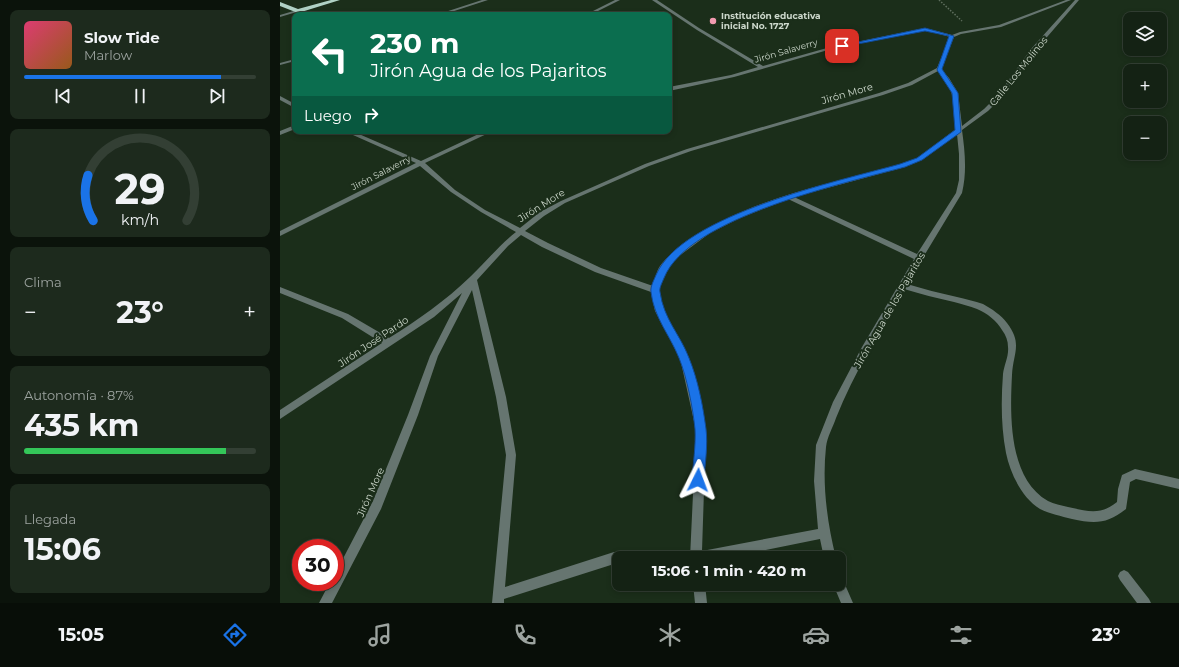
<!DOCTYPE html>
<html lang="es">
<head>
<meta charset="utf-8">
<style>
  body { margin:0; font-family:Montserrat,sans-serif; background:#1d2a1d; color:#f1f3f6; height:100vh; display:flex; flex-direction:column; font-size:15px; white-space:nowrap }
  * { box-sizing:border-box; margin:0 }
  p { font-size:13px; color:#9da4a0 }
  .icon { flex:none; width:22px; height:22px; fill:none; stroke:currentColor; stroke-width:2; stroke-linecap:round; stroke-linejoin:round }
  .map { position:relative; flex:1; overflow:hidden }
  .panel { display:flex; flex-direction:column; gap:10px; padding:10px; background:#0b130b; width:280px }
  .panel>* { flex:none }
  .banner { position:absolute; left:12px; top:12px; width:380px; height:122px; border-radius:8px; box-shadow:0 2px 6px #0003,0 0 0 1px #333f34; background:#0b6e4f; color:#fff; overflow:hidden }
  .tools { position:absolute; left:843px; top:12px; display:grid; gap:8px }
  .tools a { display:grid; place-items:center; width:44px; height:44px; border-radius:8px; background:#142214; box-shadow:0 2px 6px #0003,0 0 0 1px #333f34; font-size:20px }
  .speed { position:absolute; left:12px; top:539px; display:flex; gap:8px; font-size:20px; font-weight:700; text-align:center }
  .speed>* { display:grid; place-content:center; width:52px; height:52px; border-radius:50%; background:#142214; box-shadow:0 2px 6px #0003,0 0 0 1px #333f34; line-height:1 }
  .speed .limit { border:6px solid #d22; background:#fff; color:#111 }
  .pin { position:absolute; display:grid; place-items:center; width:34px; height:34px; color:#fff; margin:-17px; border-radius:8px; box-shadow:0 2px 6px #0006 }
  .me { position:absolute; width:44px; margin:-22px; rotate:3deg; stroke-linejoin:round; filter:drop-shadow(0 0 3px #0008) }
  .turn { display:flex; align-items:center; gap:14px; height:84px; padding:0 12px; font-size:18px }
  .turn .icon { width:52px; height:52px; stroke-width:2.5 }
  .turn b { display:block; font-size:28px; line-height:34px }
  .then { display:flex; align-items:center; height:38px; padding:0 12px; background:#0003; gap:8px; font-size:15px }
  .big { font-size:30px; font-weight:700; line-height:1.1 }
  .panel .tile { flex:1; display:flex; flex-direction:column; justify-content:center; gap:6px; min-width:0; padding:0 14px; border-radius:8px; background:#1d2a1d }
  .panel .dial { align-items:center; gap:0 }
  .dial svg { height:104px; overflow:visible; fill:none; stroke:#333f34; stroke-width:7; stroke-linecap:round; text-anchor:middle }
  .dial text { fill:#f1f3f6; stroke:none }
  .song { display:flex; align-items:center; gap:12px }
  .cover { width:48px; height:48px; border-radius:6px; background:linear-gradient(135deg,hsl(340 70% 55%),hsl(30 70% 35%)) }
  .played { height:4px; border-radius:2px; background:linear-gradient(90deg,#1a73e8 85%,#333f34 85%) }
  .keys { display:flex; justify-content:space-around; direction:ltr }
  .heat { display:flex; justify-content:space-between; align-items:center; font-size:22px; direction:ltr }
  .charge { height:6px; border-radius:3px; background:linear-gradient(90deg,#34c759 87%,#333f34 0) }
  .trip { position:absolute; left:332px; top:551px; width:234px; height:40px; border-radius:8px; background:#142214; box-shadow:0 2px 6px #0003,0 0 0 1px #333f34; font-weight:700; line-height:40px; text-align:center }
  .menu { display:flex; height:64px; justify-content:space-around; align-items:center; background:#080e08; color:#9da4a0 }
  .menu .icon { width:28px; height:28px }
  .menu .selected { color:#1a73e8 }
  .menu b { font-size:18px; color:#f1f3f6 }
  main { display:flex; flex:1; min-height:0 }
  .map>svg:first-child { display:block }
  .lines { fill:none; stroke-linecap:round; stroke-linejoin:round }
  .path { stroke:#5e6e5d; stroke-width:1.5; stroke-dasharray:1.5 1.5; stroke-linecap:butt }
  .minor { fill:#667570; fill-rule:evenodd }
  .tertiary { fill:#667570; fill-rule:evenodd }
  .trunk { fill:#b0d2c5; fill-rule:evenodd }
  .route { fill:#1a73e8; stroke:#114b97 }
  .poi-dot { fill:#f29ab0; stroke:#1b2e1a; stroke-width:1.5 }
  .labels { text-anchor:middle; stroke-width:4; stroke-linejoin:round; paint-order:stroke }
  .far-poi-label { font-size:9px; font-weight:bold; fill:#ccd7cb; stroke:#1b2e1a; text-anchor:start }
  .far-street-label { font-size:9px; fill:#ccd7cb; stroke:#1b2e1a }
  .street-label { font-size:10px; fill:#ccd7cb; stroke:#1b2e1a }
</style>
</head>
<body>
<main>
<section class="panel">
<div class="tile">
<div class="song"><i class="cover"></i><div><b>Slow Tide</b><p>Marlow</p></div></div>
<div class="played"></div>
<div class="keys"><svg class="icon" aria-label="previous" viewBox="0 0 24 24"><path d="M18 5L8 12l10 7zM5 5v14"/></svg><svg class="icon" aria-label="pause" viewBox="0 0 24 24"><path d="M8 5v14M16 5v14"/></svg><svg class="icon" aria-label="next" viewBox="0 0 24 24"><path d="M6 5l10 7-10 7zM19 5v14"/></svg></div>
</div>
<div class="tile dial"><svg viewBox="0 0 100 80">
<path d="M14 69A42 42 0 1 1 86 69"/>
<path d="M14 69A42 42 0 0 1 10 34" stroke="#1a73e8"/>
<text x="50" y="56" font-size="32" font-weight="700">29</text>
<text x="50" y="72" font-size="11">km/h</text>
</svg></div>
<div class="tile"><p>Clima</p>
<div class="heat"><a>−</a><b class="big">23°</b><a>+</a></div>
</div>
<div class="tile"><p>Autonomía · 87%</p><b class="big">435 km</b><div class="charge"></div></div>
<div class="tile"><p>Llegada</p><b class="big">15:06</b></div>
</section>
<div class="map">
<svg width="899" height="603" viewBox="0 0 899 603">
  <rect width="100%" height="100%" fill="#1b2e1a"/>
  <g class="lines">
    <path class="path" d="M 659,0 L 682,21"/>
    <path class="minor" d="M 202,0 L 208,0 L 162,15 L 156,15 Z
      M 335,0 L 340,0 L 310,15 L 305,15 Z
      M 372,0 L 377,0 L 419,28 L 483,66 L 547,48 L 645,28 L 672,35 L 680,32 L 719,25 L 786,0 L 791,0 L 721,27 L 681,34 L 674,37 L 661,69 L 669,78 L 678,93 L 682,126 L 704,109 L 718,95 L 751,49 L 795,0 L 799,0 L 755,51 L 722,97 L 708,111 L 682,130 C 685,152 687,172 682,193 L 627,284 C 643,289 660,293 677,297 C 685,299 695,301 703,304 C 712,309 721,315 727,323 C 743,344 733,353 732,375 C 730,414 728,478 768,501 C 774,504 781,505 788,507 C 807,511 820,516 837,502 L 838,489 L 842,475 L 855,469 L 899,479 L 899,489 L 856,479 L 850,482 L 846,509 C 827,524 815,524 792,519 C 781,516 770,514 760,509 C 742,498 730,473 726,453 C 721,427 721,400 723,374 C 724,365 729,356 728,347 C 728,341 726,335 722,330 C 717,321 707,313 697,309 C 690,306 681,304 674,302 C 657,298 640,294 624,289 C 600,331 574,373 556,418 C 553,427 547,437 546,447 C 542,484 547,522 556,558 L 544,558 L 540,539 L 447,558 L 410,558 L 416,430 L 400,358 L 375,311 L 371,292 L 315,272 L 262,247 L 241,235 L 228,246 L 197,280 L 226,397 L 236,455 L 225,587 L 334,552 L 343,554 L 345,558 L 339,558 L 339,564 L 334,564 L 224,599 L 224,603 L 212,603 L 226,455 L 216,397 L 192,290 L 158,356 L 138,415 L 101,509 L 52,603 L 39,603 L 50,582 L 55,582 L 55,574 L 93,501 L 128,415 L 150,356 L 182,293 L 154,317 L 0,419 L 0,410 L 102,343 L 62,318 L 0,293 L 0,287 L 68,314 L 109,338 C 138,320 165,301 190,277 C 206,262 219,245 236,232 L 201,212 L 171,192 L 140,166 L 0,236 L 0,231 L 136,163 L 64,131 L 72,131 L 141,161 L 205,131 L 213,131 L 145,163 L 175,190 L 205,210 L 240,228 L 260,212 L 281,201 L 365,164 L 407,149 L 599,93 L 628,83 L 657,68 L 670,37 L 645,30 L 548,50 L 454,77 L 389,91 L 389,87 L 451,75 L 478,67 L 417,30 ZM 658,71 C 676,91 674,105 676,129 L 638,158 L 621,165 C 549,184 470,198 407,242 C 398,249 387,256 380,266 C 376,272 375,280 373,286 L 321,268 L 268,243 L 245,231 L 264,216 L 285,203 L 369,166 L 411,151 L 603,95 L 632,85 ZM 677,134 L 679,154 L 679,180 L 676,193 L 637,254 L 514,197 L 625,167 L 642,160 ZM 508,199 L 634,259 L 582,347 L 553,402 L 536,445 L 534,481 L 538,529 L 422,551 L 426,430 L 408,358 L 383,311 L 379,290 L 386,269 L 399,256 L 430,233 L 458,219 Z
      M 18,10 L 29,14 L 30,15 L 24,15 L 17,12 Z
      M 15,59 L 15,61 L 0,65 L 0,63 Z
      M 0,96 L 15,104 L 15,108 L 0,100 Z
      M 15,125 L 15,129 L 0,135 L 0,131 Z
      M 844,570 L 848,572 L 869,599 L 871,603 L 857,603 L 840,580 L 838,576 L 840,572 Z
      M 559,578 L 563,580 L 573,603 L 561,603 L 553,584 L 559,584 Z
      M 413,584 L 425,584 L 427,603 L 415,603 Z"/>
    <path class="tertiary" d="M 17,10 L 20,11 L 0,17 L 0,15 Z"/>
    <path class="trunk" d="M 51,0 L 60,0 L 18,13 L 0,6 L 0,2 L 18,9 Z"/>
  </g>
  <path class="route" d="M 645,28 L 674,36 L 662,69 L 678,93 L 681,132 L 642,160 L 625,167 C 566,183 408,217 384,278 C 382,283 379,288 380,292 C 384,320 400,334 409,358 C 418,380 423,406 426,429 C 428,445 425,464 424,480 L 422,484 L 418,486 L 414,484 L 412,480 C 413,464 416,445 415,429 C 413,409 407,377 399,358 C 390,335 374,318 371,292 C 370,287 374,280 376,275 C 402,214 560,181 620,164 L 637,158 L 675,130 L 672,93 L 657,70 L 669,36 L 645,31 L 562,47 L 559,46 Z"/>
  <circle class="poi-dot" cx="433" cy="21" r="4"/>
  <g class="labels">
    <g class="far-poi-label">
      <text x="441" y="19">Institución educativa<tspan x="441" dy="10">inicial No. 1727</tspan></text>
    </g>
    <g class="far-street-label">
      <text transform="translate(506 51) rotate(-16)" y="3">Jirón Salaverry</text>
      <text transform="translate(101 173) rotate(-27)" y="3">Jirón Salaverry</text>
    </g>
    <g class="street-label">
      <text transform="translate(738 71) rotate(-51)" y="4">Calle Los Molinos</text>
      <text transform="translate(567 93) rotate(-16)" y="4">Jirón More</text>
      <text transform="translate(261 205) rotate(-32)" y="4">Jirón More</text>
      <text transform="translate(609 310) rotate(-60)" y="4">Jirón Agua de los Pajaritos</text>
      <text transform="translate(93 341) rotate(-34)" y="4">Jirón José Pardo</text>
      <text transform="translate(90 492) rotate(-66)" y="4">Jirón More</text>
    </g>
  </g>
</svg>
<div class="tools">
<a><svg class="icon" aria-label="layers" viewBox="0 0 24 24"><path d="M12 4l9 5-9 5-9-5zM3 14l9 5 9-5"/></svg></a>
<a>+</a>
<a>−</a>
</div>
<div class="speed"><div class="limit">30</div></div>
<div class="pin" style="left:562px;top:46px;background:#d93025"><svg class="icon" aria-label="arrive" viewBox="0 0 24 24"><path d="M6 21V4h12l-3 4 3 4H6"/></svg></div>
<svg class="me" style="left:418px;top:480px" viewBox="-20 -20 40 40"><path d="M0-17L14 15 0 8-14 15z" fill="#1a73e8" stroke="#fff" stroke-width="4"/></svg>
<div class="trip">15:06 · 1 min · 420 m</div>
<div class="banner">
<div class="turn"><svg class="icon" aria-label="left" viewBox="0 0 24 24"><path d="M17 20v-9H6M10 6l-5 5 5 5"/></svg><div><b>230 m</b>Jirón Agua de los Pajaritos</div></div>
<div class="then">Luego<svg class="icon" aria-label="right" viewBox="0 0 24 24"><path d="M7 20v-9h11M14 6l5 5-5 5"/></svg></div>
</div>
</div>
</main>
<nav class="menu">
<b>15:05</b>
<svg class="icon selected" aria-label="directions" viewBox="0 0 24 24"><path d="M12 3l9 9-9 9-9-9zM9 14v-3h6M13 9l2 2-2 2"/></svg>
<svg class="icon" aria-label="music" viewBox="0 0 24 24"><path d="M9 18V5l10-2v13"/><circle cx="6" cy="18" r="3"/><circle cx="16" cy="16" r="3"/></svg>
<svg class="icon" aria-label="phone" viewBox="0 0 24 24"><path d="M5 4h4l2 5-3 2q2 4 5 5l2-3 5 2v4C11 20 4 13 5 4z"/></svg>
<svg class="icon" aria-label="climate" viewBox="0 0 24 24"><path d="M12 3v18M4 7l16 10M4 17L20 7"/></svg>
<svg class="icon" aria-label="car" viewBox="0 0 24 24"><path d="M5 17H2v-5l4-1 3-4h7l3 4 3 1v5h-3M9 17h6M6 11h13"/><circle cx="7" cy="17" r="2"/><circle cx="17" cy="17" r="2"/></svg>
<svg class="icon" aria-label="filters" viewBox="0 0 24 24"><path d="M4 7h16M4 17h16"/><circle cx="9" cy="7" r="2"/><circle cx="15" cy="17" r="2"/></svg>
<b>23°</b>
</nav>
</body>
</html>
